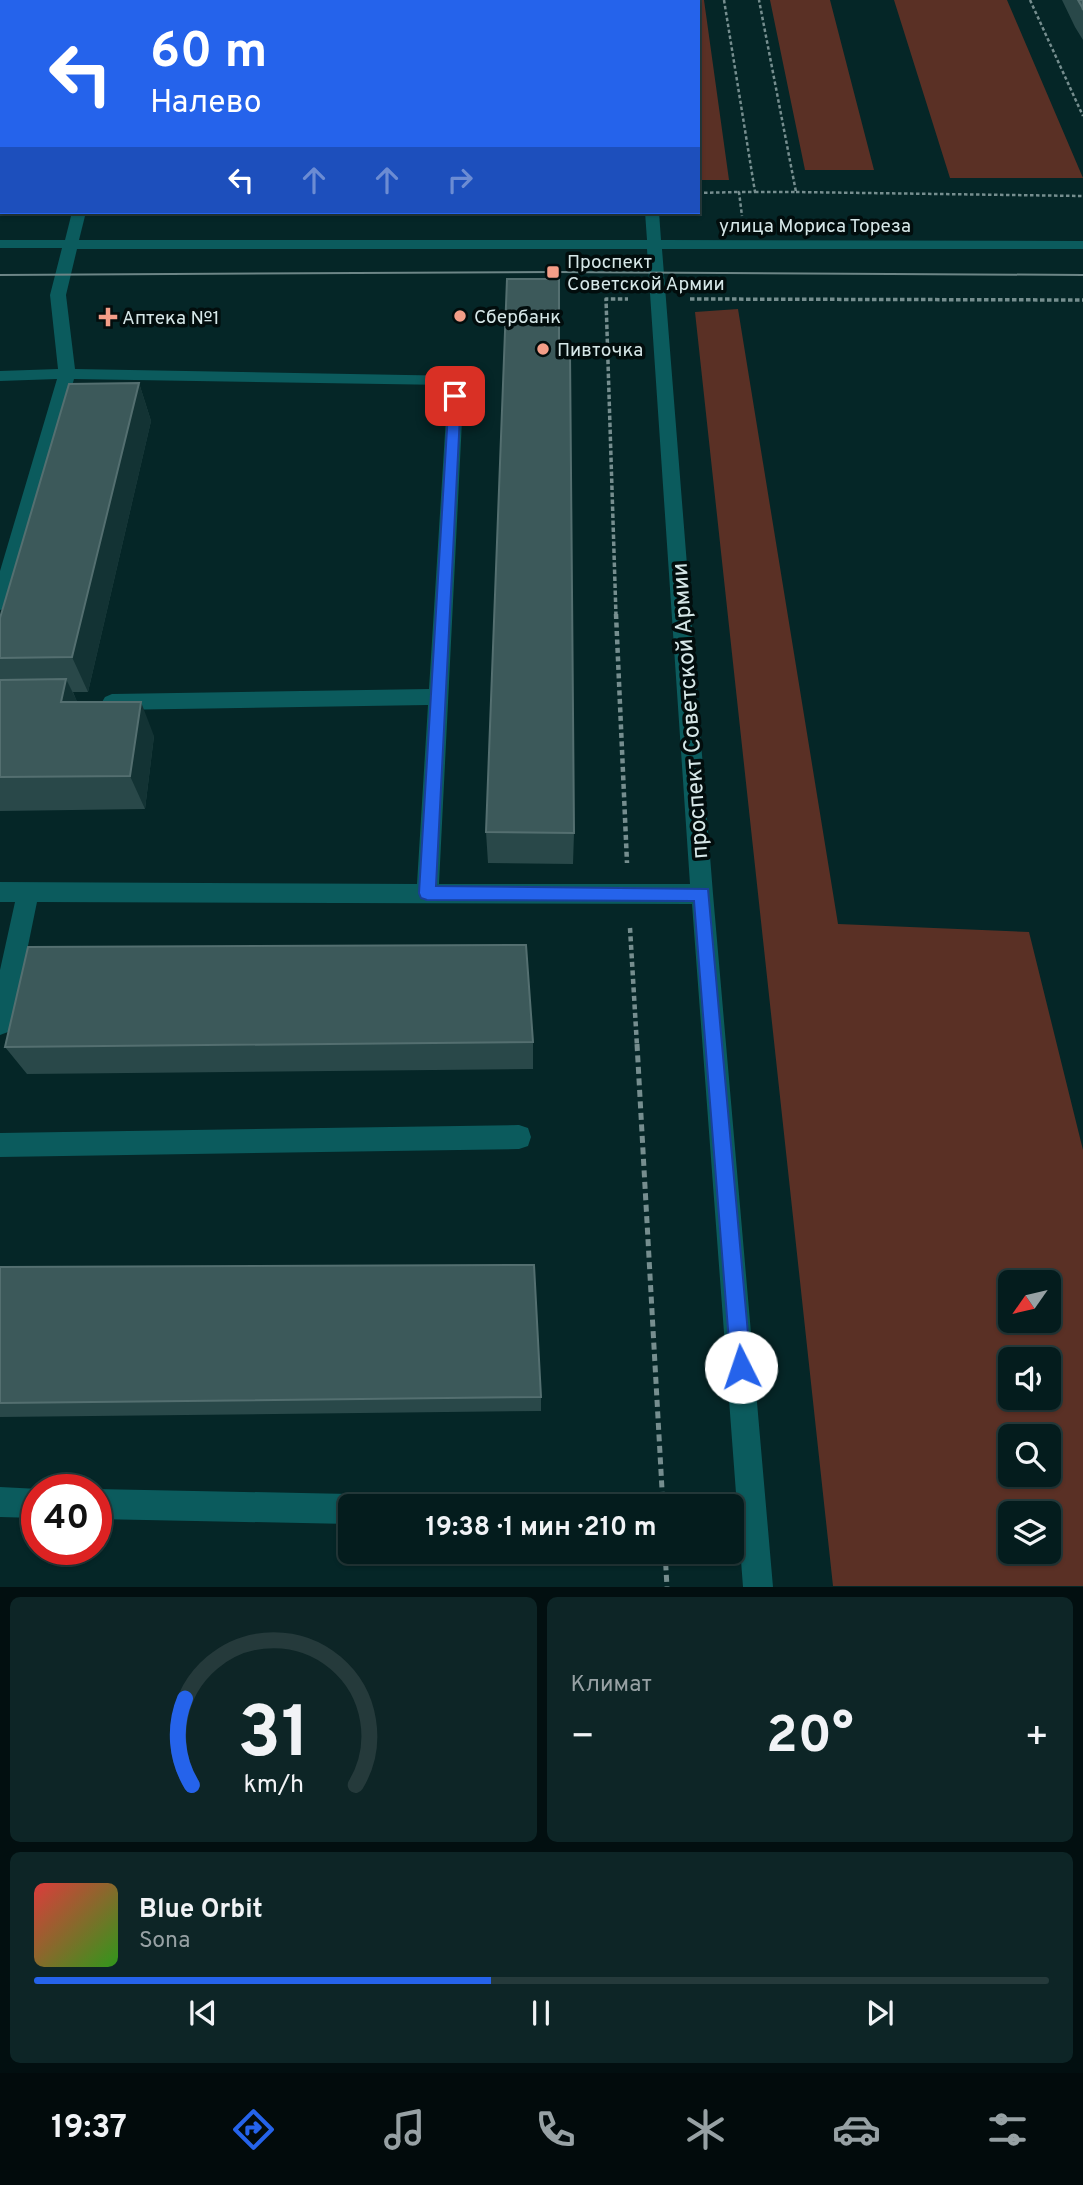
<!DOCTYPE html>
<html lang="ru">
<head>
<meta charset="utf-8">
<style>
  body { margin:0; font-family:Overpass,sans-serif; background:#0d2526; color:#f1f3f6; height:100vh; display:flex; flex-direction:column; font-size:26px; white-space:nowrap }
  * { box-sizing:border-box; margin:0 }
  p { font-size:23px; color:#97a1a4 }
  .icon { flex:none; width:38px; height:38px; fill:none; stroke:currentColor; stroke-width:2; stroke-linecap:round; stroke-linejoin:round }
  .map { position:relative; height:1587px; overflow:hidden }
  .side { display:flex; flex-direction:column; gap:10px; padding:10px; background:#020f10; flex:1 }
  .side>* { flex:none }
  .banner { position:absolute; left:0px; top:0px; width:700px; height:214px; box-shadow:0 2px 5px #0004,0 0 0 2px #253a3b; background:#2563eb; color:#fff; overflow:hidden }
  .needle { width:46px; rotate:236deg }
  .buttons { position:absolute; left:998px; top:1270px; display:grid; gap:14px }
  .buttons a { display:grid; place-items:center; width:63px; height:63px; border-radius:10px; background:#041c1d; box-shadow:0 2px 5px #0004,0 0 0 2px #253a3b; font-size:35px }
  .speed { position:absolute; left:21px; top:1474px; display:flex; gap:14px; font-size:35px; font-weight:700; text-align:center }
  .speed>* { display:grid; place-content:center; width:91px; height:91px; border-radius:50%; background:#041c1d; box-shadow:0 2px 5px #0004,0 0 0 2px #253a3b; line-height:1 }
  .speed .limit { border:10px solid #d22; background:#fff; color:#111 }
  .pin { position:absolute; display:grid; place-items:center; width:60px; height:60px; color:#fff; margin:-30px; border-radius:14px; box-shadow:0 4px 10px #0006 }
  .me { position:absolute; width:77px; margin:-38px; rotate:356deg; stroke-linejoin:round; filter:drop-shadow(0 0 5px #0008) }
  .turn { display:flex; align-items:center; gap:24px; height:147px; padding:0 35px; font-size:32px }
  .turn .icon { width:91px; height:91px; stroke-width:2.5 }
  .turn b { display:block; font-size:49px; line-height:60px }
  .lanes { display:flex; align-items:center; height:66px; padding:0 35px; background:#0003; justify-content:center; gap:35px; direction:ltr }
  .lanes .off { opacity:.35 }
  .big { font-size:52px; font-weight:700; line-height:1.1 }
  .side .tile { flex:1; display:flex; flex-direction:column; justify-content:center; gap:10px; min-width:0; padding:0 24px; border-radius:10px; background:#0d2526 }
  .side .dial { align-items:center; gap:0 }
  .dial svg { height:182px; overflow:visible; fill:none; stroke:#253a3b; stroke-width:7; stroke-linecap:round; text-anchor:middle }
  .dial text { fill:#f1f3f6; stroke:none }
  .song { display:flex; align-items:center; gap:21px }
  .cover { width:84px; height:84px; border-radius:10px; background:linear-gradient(135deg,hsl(0 70% 55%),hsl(110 70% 35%)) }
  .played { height:7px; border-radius:4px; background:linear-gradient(90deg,#2563eb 45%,#253a3b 45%) }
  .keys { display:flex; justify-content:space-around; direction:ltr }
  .heat { display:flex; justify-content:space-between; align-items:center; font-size:38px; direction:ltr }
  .side .tiles { flex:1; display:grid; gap:10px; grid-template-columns:1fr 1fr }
  .tile:last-child { grid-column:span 2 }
  .trip { position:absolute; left:338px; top:1494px; width:406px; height:70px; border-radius:10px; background:#041c1d; box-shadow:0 2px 5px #0004,0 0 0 2px #253a3b; font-weight:700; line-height:70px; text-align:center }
  .tabs { display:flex; height:112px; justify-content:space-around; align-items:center; background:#020b0c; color:#97a1a4 }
  .tabs .icon { width:49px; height:49px }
  .tabs .active { color:#2563eb }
  .tabs b { font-size:32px; color:#f1f3f6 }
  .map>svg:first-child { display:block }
  .green { fill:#5a3025; fill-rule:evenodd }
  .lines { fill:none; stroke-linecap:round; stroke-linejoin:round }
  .path-far3 { stroke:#768e8f; stroke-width:2.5; stroke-dasharray:3.5 2.5; stroke-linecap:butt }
  .path-far2 { stroke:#768e8f; stroke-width:3.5; stroke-dasharray:4.5 2.5; stroke-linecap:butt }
  .path-far1 { stroke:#768e8f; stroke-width:4.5; stroke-dasharray:5 3.5; stroke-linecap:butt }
  .path { stroke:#768e8f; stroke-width:5; stroke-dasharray:7 4.5; stroke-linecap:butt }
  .minor { fill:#0b5b5d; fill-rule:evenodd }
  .tram { stroke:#6d8687; stroke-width:2 }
  .wall { fill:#294849 }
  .shaded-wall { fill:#133334 }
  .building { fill:#3c595a; stroke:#546f70; stroke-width:2 }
  .route { fill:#2563eb; stroke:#184099; stroke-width:2 }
  .poi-dot { fill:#f49e88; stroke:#020d0d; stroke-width:2.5 }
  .labels { text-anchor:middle; stroke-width:7; stroke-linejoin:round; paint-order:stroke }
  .far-street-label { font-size:19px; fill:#d6e7e8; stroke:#020d0d }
  .far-poi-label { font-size:19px; fill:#d6e7e8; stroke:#020d0d; text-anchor:start }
  .street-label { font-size:23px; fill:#d6e7e8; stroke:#020d0d }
</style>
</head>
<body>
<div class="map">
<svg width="1083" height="1587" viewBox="0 0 1083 1587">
  <rect width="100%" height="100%" fill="#052627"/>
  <path class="green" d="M 644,0 L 704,0 L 729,180 L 698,180 L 698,2 Z
    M 770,0 L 830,0 L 874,170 L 805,170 Z
    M 894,0 L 1007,0 L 1083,178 L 950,178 Z
    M 738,309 L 838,924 L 1029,932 L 1083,1150 L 1083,1586 L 833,1586 L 695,312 ZM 1010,1283 L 1048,1283 L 1048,1321 L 1010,1321 ZM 1010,1360 L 1048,1360 L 1048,1398 L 1010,1398 ZM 1010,1437 L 1048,1437 L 1048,1475 L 1010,1475 ZM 1010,1514 L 1048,1514 L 1048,1552 L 1010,1552 Z"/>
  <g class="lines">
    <path class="path-far3" d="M 243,0 L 245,2
      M 724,0 L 755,192 L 739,192 L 742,216
      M 1030,0 L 1083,116
      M 755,192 L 796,192 L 759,0
      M 796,192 L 1083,196
      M 698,193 L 739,192"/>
    <path class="path-far2" d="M 690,299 L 1083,300
      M 616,616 L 606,299 L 628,299"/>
    <path class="path-far1" d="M 616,614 L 627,863
      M 630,928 L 637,1046"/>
    <path class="path" d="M 637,1044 L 663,1507
      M 665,1552 L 667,1587"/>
    <path class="minor" d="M 139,0 L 151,0 L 151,2 L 139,2 Z
      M 480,0 L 492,0 L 492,2 L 480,2 Z
      M 630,0 L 642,0 L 642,2 L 630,2 Z
      M 72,212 L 86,212 L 79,240 L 647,240 L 645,212 L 659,212 L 661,240 L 1083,241 L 1083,249 L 662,249 L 713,894 L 773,1587 L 743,1587 L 692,904 L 37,902 L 12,1024 L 8,1032 L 0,1035 L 0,970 L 15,902 L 0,902 L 0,882 L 417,884 L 428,705 L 112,710 L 105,707 L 102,702 L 105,697 L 112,694 L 429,689 L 448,385 L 74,379 L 9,603 L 7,608 L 0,610 L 0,571 L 57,379 L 0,381 L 0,371 L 58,369 L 50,295 L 62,248 L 0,248 L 0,240 L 65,240 ZM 77,249 L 647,249 L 690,884 L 439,884 L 464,380 L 462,376 L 75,369 L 66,295 Z
      M 519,1125 L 528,1128 L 531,1137 L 528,1146 L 519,1149 L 0,1157 L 0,1133 Z
      M 0,1487 L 39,1489 L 37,1489 L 37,1518 L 0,1517 Z
      M 96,1489 L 350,1494 L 360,1499 L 364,1507 L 350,1507 L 350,1524 L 96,1519 Z"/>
    <path class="tram" d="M 0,275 L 553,272 L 1083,275"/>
  </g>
  <path class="wall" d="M 1062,0 L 1083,0 L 1083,40 L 1075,27 Z
    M 559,352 L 574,833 L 573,864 L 488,863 L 486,832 Z
    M 139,383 L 151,421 L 88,692 L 73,692 L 77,702 L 154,736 L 145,809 L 0,811 L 0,618 Z
    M 533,1042 L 533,1069 L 27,1074 L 5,1047 Z
    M 0,1267 L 541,1397 L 541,1411 L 0,1417 Z"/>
  <path class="shaded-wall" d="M 2,92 L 2,149 L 0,154 L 0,97 Z
    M 139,383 L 151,421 L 88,692 L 72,657 Z
    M 66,679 L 83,713 L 61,702 Z
    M 141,702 L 154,736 L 145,809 L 130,776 Z"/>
  <path class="building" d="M 510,0 L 555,0 L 555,2 L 510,2 Z
    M 1078,0 L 1083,0 L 1083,10 L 1082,7 Z
    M 0,37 L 2,37 L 2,92 L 0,97 Z
    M 507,279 L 559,279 L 559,352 L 570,352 L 574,833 L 486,832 Z
    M 139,383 L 72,657 L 0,658 L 0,618 L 69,384 Z
    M 66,679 L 61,702 L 141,702 L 130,776 L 0,777 L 0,680 Z
    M 526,945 L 533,1042 L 5,1047 L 28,947 Z
    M 534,1265 L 541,1397 L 0,1403 L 0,1267 Z"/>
  <path class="route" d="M 455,392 L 461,396 L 436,886 L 708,889 L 751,1367 L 748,1375 L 741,1378 L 734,1375 L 731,1367 L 694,901 L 427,900 L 421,898 L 419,893 L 449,396 Z"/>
  <g class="poi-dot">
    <rect x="546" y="265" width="14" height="14" rx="3.5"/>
    <circle cx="460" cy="316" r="7"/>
    <path d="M104.5 306.5h7v7h7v7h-7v7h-7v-7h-7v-7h7z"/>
    <circle cx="543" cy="349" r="7"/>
  </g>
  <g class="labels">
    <g class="far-street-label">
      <text x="815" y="232">улица Мориса Тореза</text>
    </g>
    <g class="far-poi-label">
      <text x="567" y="268">Проспект<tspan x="567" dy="22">Советской Армии</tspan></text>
      <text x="474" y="323">Сбербанк</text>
      <text x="122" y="324">Аптека №1</text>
      <text x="557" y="356">Пивточка</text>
    </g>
    <g class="street-label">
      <text transform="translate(689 711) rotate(-94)" y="8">проспект Советской Армии</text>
    </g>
  </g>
</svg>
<div class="buttons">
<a><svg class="needle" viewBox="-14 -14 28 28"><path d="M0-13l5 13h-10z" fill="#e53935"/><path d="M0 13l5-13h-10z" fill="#97a1a4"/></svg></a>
<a><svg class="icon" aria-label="sound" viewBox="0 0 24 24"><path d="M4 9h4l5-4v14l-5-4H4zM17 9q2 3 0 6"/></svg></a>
<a><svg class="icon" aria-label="search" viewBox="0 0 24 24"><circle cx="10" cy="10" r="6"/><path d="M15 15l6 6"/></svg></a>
<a><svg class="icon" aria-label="layers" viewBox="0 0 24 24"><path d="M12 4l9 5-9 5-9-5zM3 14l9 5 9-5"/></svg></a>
</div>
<div class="speed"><div class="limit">40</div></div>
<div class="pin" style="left:455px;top:396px;background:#d93025"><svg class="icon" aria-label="arrive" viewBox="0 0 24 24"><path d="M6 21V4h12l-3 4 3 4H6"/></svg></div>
<svg class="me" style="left:741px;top:1367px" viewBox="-20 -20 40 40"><circle r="19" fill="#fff"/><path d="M0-13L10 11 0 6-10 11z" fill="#2563eb"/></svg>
<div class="trip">19:38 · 1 мин · 210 m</div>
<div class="banner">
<div class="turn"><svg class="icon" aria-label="left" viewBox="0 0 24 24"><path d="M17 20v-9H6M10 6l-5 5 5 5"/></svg><div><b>60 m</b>Налево</div></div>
<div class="lanes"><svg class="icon" aria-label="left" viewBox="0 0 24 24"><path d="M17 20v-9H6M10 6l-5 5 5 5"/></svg><svg class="icon off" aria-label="ahead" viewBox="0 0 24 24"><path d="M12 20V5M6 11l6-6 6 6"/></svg><svg class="icon off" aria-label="ahead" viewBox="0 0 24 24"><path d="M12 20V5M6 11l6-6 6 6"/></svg><svg class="icon off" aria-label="right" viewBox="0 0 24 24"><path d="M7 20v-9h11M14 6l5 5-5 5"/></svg></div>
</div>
</div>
<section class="side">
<div class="tiles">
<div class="tile dial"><svg viewBox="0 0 100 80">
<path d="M14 69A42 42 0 1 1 86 69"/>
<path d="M14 69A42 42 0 0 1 11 31" stroke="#2563eb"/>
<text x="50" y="56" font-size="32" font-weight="700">31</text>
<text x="50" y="72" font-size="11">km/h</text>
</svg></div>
<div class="tile"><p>Климат</p>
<div class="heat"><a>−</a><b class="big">20°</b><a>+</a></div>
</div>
<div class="tile">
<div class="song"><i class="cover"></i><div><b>Blue Orbit</b><p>Sona</p></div></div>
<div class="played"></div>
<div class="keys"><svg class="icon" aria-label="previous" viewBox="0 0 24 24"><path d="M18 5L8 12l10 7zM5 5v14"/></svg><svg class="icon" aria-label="pause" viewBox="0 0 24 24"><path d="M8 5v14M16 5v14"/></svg><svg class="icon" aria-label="next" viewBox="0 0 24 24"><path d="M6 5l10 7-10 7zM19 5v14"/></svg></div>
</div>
</div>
</section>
<nav class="tabs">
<b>19:37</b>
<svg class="icon active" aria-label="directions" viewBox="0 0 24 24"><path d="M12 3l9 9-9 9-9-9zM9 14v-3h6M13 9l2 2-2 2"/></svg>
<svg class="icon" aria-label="music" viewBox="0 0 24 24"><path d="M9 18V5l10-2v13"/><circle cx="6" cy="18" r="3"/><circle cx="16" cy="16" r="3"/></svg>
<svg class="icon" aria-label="phone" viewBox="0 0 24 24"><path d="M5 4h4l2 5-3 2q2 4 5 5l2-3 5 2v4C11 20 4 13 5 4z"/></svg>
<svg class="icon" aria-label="climate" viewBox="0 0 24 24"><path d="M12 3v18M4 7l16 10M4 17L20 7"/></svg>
<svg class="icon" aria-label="car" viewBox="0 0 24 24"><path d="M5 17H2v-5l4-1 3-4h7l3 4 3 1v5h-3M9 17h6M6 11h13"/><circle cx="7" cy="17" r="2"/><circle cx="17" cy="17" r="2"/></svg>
<svg class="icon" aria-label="filters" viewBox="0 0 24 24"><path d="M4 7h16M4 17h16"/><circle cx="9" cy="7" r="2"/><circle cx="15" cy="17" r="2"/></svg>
</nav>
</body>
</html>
